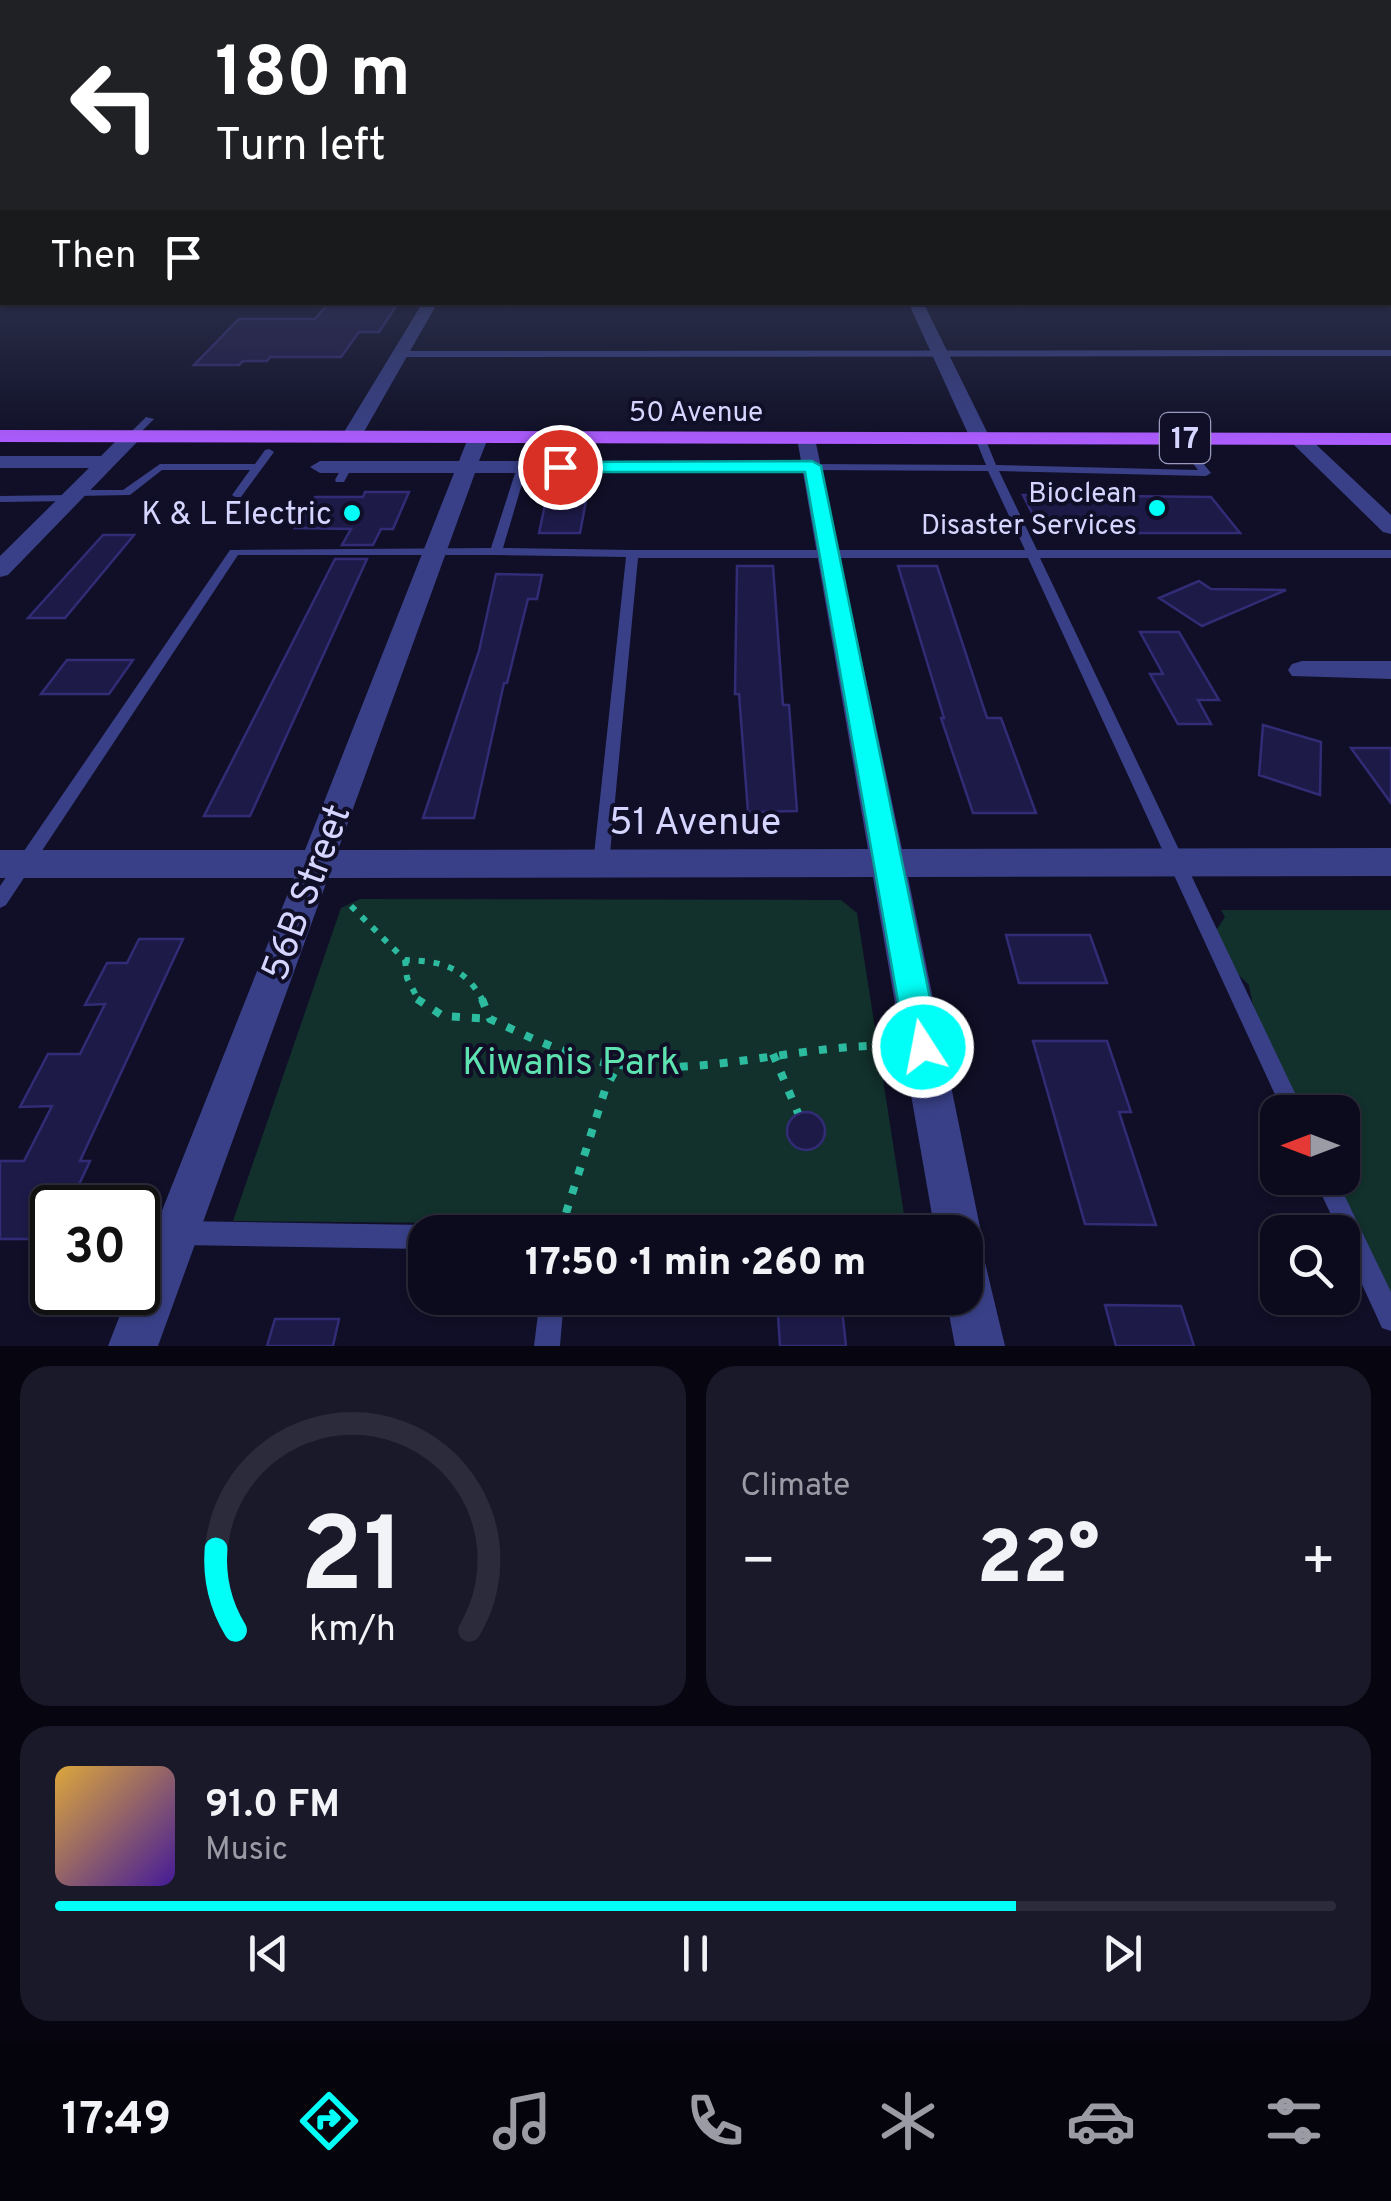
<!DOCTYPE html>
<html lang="en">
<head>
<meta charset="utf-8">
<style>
  body { margin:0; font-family:Overpass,sans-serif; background:#1a192a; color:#f1f3f6; height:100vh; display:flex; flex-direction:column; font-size:38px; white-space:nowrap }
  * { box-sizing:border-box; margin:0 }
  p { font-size:32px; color:#9a9ba4 }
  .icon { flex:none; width:55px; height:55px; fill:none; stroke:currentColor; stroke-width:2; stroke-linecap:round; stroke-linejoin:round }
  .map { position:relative; height:1346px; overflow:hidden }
  .drawer { display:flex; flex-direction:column; gap:20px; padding:20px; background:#070610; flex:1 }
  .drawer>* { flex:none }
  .guide { position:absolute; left:0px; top:0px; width:1392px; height:305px; box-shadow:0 2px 8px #0004,0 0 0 2px #2c2b3b; background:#202124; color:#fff; overflow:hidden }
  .needle { width:65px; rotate:270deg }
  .fabs { position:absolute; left:1260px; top:1095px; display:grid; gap:20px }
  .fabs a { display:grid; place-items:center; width:100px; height:100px; border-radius:20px; background:#0c0b1d; box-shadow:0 2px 8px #0004,0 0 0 2px #2c2b3b; font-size:50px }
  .speed { position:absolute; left:30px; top:1185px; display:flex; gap:20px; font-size:50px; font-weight:700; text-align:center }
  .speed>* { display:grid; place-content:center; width:130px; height:130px; border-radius:50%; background:#0c0b1d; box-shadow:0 2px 8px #0004,0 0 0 2px #2c2b3b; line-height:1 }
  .speed .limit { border:5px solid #111; border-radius:15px; background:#fff; color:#111 }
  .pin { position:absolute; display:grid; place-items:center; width:85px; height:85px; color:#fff; margin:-42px; border:5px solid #fff; border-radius:50%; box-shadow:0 2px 10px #0007 }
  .me { position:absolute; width:110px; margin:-55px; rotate:349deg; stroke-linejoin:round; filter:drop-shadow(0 0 8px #0008) }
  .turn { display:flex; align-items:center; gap:35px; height:210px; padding:0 50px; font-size:45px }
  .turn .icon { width:130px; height:130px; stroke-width:2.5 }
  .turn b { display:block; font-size:70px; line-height:85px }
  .then { display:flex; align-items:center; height:95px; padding:0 50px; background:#0003; gap:20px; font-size:38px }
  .big { font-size:75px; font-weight:800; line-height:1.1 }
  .drawer .widget { flex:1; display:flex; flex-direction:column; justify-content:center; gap:15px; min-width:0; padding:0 35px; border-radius:30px; background:#1a192a }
  .drawer .dial { align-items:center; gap:0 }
  .dial svg { height:260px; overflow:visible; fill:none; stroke:#2c2b3b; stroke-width:7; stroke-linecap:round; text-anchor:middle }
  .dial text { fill:#f1f3f6; stroke:none }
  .song { display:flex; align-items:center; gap:30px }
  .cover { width:120px; height:120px; border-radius:15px; background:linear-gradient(135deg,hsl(40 70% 55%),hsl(260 70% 35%)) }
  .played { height:10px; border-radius:5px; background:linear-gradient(90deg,#01fff7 75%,#2c2b3b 75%) }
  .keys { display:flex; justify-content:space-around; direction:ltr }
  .heat { display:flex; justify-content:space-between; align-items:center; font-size:55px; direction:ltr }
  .drawer .tiles { flex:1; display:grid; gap:20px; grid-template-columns:1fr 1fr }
  .widget:last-child { grid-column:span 2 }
  .trip { position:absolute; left:408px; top:1215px; width:575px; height:100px; border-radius:30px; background:#0c0b1d; box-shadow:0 2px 8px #0004,0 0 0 2px #2c2b3b; font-weight:800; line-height:100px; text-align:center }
  .tabs { display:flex; height:160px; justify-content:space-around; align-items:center; background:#05040c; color:#9a9ba4 }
  .tabs .icon { width:70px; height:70px }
  .tabs .on { color:#01fff7 }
  .tabs b { font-size:45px; color:#f1f3f6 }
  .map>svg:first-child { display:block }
  .green { fill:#12312c }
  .building { fill:#1e1a48; stroke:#312c75; stroke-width:2.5 }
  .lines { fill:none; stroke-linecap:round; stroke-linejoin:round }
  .path-far1 { stroke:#2dbba0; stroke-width:6; stroke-dasharray:6 9; stroke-linecap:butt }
  .path { stroke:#2dbba0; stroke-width:8; stroke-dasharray:8 12; stroke-linecap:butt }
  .service { fill:#394087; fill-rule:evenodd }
  .minor { fill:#394087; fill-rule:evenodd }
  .primary { fill:#ad5cff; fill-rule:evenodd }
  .route { fill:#01fff7; stroke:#01a6a1; stroke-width:2.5 }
  .poi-dot { fill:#01fff7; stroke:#100f27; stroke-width:4 }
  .labels { text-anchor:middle; stroke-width:8; stroke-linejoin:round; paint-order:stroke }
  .far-street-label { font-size:28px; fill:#d5d5ff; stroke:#100f27 }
  .far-poi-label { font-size:28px; fill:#d5d5ff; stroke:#100f27; text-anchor:end }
  .shield { fill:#100f27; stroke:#9a9abe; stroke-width:2.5 }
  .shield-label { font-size:30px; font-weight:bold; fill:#d5d5ff }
  .poi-label { font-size:32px; fill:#d5d5ff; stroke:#100f27; text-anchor:end }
  .near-street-label { font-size:38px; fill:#d5d5ff; stroke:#100f27 }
  .near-park-label { font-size:38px; fill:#5de2b0; stroke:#100f27 }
</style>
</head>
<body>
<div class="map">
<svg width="1391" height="1346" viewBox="0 0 1391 1346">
  <rect width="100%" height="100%" fill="#100f27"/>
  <path class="green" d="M 360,899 L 841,900 L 857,913 L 906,1227 L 233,1221 L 341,908 Z
    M 1221,910 L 1391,910 L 1391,1317 L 1328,1193 L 1324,1178 L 1342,1178 L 1342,1112 L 1301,1112 L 1256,1022 L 1249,985 L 1221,958 L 1211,938 L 1225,917 Z"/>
  <path class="building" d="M 326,306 L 396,306 L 379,332 L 359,332 L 341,357 L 270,357 L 267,361 L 243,361 L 239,365 L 194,365 L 239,319 L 315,319 Z
    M 365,492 L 409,492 L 393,529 L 381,529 L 373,545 L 342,545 L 351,529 L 295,528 L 315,497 L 363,497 Z
    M 1023,495 L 1211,497 L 1240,533 L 1109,533 L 1105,526 L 1038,525 Z
    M 546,500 L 586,501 L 580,533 L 539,533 Z
    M 103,535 L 134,535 L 65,618 L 28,618 Z
    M 335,559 L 367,559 L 250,816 L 204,816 Z
    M 737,566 L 773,566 L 783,705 L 789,705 L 797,811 L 748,812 L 739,694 L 735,694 Z
    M 898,566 L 937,566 L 987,718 L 1001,718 L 1036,813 L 973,813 L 941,718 L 944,718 Z
    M 496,574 L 542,575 L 537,599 L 528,599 L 507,683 L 504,683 L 474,818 L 423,818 L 479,651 Z
    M 1199,581 L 1211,589 L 1286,590 L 1202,626 L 1159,598 Z
    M 1140,632 L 1179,632 L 1219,700 L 1198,700 L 1211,724 L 1178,724 L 1150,674 L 1163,674 Z
    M 67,660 L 133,660 L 109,694 L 41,694 Z
    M 1263,725 L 1321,742 L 1320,795 L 1259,775 Z
    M 1351,748 L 1391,748 L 1391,803 Z
    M 1006,935 L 1090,935 L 1107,983 L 1019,983 Z
    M 139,939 L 183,939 L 80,1161 L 90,1161 L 68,1208 L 52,1208 L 52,1239 L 0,1239 L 0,1161 L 24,1161 L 52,1106 L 20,1107 L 48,1054 L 80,1054 L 105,1004 L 85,1005 L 107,963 L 127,963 Z
    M 1033,1041 L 1107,1041 L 1131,1112 L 1119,1112 L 1156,1225 L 1085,1224 Z
    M787 1131a19 19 0 1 1 38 0a19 19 0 1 1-38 0Z
    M 777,1300 L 841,1300 L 846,1346 L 780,1346 Z
    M 1105,1305 L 1181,1306 L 1194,1346 L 1116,1346 Z
    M 275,1319 L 339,1319 L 333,1346 L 267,1346 Z"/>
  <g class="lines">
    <path class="path-far1" d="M 351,906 L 405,960 C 442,961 465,967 483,1001
      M 405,960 L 407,978 L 419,1001"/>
    <path class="path" d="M 417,999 L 443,1016 L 490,1019
      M 482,999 L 490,1019 C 527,1036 565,1055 606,1063 C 692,1078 783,1049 869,1046
      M 773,1054 L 798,1113
      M 560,1232 L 605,1090 L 618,1065"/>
    <path class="service" d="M 1390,264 L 1391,264 L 1391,268 L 1390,268 Z
      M 1391,350 L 1391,356 L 400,357 L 396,354 L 400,351 Z
      M 146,417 L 154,419 L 134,439 L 128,439 L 128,435 Z
      M 980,435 L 985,438 L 996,465 L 1198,470 L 1173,438 L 1178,435 L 1181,436 L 1211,473 L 1206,476 L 999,471 L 1037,550 L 1391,550 L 1391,558 L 1040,558 L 1304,1112 L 1283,1112 L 1028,558 L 638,558 L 609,864 L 607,869 L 601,871 L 595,869 L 593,864 L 626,557 L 496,555 L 238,555 L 6,905 L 0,908 L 0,886 L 230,550 L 491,548 L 517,467 L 522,464 L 527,467 L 503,548 L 632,550 L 1025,550 L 988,471 L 812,470 L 807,467 L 812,464 L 986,465 L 975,438 Z
      M 269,449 L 274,452 L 241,497 L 237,498 L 232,495 L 250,470 L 162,470 L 130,495 L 75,496 L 75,500 L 71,501 L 0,502 L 0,496 L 71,495 L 71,491 L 75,490 L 123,490 L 160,464 L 255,464 L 265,450 Z
      M 347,464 L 352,467 L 344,482 L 336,482 L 335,480 L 343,465 Z
      M 1314,1178 L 1336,1178 L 1391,1292 L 1391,1331 L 1382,1328 L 1342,1241 L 1342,1232 L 1339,1232 Z
      M 181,1221 L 425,1225 L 433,1229 L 435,1232 L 425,1232 L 425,1249 L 181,1245 L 173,1241 L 169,1233 L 173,1225 Z
      M 540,1298 L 564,1298 L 560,1346 L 534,1346 Z"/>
    <path class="minor" d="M 0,285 L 2,285 L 2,293 L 0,293 Z
      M 1390,293 L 1391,293 L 1391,302 L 1390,302 Z
      M 423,302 L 438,302 L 361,437 L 358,441 L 344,441 L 341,437 Z
      M 908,302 L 923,302 L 990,438 L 987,442 L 980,444 L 970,438 Z
      M 131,431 L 138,433 L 138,441 L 8,575 L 0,577 L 0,556 L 89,468 L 0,468 L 0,456 L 101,456 L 124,433 Z
      M 478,432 L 488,438 L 479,461 L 801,461 L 797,438 L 807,432 L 814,434 L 902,849 L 1391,848 L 1391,876 L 908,877 L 981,1232 L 975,1247 L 982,1250 L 1005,1346 L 955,1346 L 946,1298 L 965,1298 L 965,1232 L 935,1232 L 873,877 L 328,878 L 158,1346 L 108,1346 L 129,1292 L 138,1292 L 138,1271 L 294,878 L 0,878 L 0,850 L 305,850 L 454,473 L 320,473 L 310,467 L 320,461 L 459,461 L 468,438 ZM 475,473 L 803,473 L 868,849 L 338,850 Z
      M 1299,433 L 1306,435 L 1391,515 L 1391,534 L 1383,532 L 1292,443 L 1292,435 Z
      M 1302,661 L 1391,661 L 1391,679 L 1292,676 L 1288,670 L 1292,664 Z"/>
    <path class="primary" d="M 0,430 L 1391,433 L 1391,445 L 0,442 Z"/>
  </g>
  <linearGradient id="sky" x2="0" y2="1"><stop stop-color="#090815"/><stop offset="0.57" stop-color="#313752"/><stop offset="1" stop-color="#313752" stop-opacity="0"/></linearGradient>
  <rect width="1391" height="443" fill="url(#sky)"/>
  <path class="route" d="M 812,461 L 821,466 L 940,1047 L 935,1058 L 923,1063 L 911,1058 L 906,1047 L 805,472 L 560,472 L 551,467 L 560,462 Z"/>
  <g class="poi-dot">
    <circle cx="1157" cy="508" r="10"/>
    <circle cx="352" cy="513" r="10"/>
  </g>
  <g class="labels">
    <g class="far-street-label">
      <text x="696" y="421">50 Avenue</text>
    </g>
    <g class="far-poi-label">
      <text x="1137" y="502">Bioclean<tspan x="1137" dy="32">Disaster Services</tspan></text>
    </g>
    <rect class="shield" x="1160" y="413" width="50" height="50" rx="8"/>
    <g class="shield-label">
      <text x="1185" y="448">17</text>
    </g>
    <g class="poi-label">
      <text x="332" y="524">K &amp; L Electric</text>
    </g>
    <g class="near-street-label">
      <text x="695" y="834">51 Avenue</text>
      <text transform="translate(305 892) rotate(-69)" y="13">56B Street</text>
    </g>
    <g class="near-park-label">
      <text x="571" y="1074">Kiwanis Park</text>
    </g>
  </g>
</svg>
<div class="fabs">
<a><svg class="needle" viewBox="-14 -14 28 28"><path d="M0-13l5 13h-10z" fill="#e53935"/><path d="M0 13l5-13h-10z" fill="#9a9ba4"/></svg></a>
<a><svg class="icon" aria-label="search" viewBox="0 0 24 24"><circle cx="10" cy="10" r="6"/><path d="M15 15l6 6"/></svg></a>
</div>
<div class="speed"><div class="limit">30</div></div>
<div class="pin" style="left:560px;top:467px;background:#d93025"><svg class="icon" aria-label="arrive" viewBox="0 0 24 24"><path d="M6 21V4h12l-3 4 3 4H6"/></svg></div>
<svg class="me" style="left:923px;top:1047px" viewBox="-20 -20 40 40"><circle r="17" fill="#01fff7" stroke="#fff" stroke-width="3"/><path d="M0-11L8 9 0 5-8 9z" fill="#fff"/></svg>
<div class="trip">17:50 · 1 min · 260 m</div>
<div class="guide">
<div class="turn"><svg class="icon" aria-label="left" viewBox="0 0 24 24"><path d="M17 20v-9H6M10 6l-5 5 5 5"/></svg><div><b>180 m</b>Turn left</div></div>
<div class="then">Then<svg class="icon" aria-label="arrive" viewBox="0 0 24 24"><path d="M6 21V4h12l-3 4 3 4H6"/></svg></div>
</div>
</div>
<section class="drawer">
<div class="tiles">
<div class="widget dial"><svg viewBox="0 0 100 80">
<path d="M14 69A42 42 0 1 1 86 69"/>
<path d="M14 69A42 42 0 0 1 8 44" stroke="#01fff7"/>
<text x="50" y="56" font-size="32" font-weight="700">21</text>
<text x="50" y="72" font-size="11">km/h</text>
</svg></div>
<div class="widget"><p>Climate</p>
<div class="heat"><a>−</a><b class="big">22°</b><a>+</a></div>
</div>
<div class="widget">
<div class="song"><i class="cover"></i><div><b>91.0 FM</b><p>Music</p></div></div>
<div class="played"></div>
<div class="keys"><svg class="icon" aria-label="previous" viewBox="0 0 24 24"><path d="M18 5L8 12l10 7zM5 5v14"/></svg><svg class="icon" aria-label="pause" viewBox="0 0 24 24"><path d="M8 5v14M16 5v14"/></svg><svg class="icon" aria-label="next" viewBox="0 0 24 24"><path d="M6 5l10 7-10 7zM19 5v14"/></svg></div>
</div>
</div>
</section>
<nav class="tabs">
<b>17:49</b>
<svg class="icon on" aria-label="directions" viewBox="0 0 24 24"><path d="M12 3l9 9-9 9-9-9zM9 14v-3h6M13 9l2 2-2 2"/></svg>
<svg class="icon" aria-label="music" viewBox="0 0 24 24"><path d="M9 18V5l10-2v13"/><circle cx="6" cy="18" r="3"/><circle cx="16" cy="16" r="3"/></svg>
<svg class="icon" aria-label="phone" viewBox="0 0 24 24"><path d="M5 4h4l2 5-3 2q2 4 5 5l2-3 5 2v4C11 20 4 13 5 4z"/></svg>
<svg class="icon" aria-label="climate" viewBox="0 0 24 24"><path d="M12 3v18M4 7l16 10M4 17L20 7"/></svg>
<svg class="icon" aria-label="car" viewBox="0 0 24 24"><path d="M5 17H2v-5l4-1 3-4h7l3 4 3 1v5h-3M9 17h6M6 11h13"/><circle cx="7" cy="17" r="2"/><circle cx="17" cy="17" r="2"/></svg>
<svg class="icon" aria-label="filters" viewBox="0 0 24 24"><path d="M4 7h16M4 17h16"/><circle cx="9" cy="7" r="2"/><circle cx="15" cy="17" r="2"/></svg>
</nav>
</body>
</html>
